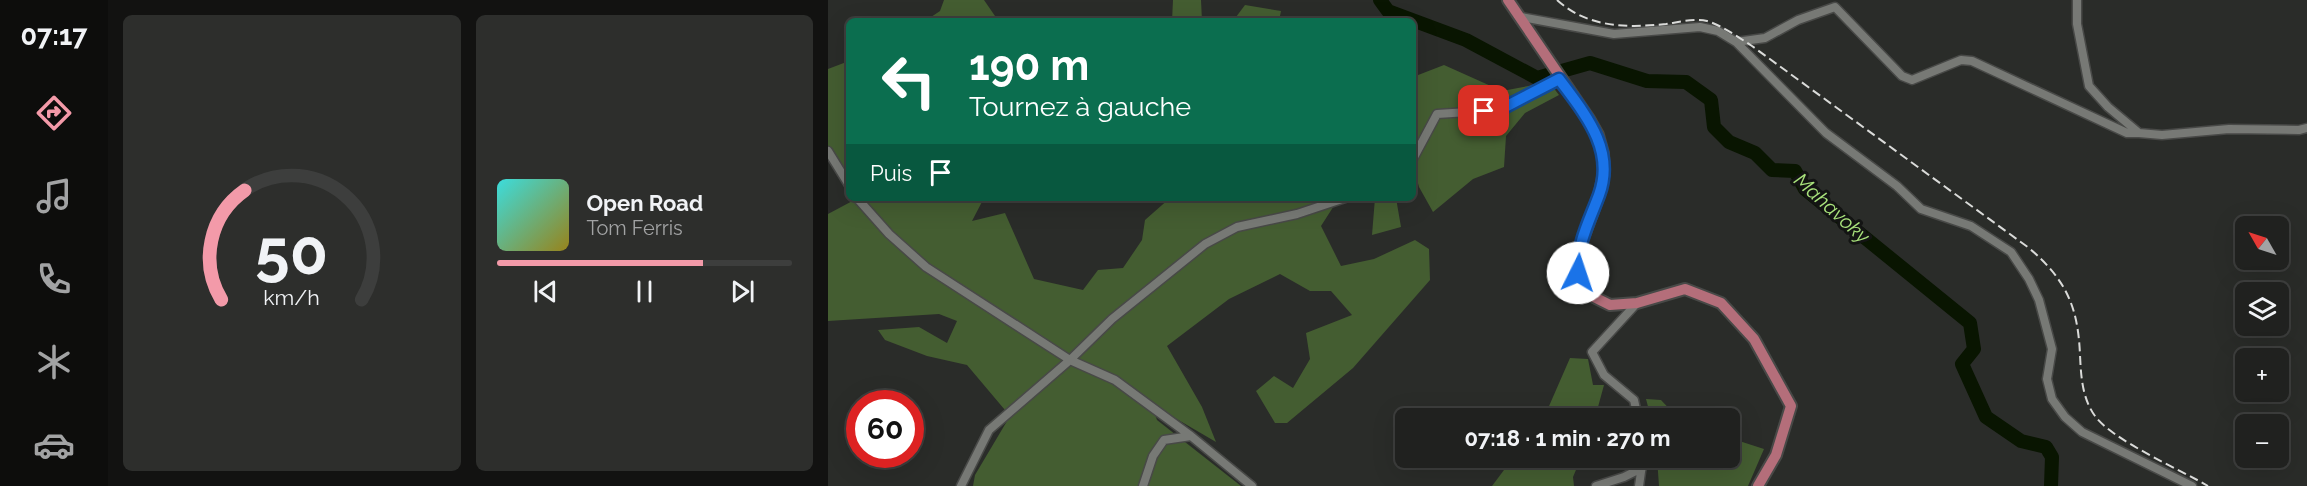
<!DOCTYPE html>
<html lang="fr">
<head>
<meta charset="utf-8">
<style>
  body { margin:0; font-family:Raleway,sans-serif; background:#2d2e2c; color:#f1f3f6; height:100vh; display:flex; flex-direction:column; font-size:22px; white-space:nowrap }
  * { box-sizing:border-box; margin:0 }
  p { font-size:20px; color:#a2a3a4 }
  .icon { flex:none; width:33px; height:33px; fill:none; stroke:currentColor; stroke-width:2; stroke-linecap:round; stroke-linejoin:round }
  .map { position:relative; flex:1; overflow:hidden }
  .details { display:flex; flex-direction:column; gap:15px; padding:15px; background:#121211; width:720px }
  .details>* { flex:none }
  .guide { position:absolute; left:18px; top:18px; width:570px; height:183px; border-radius:9px; box-shadow:0 6px 24px #0002,0 0 0 2px #3d3e3d; background:#0b6e4f; color:#fff; overflow:hidden }
  .needle { width:39px; rotate:309deg }
  .fabs { position:absolute; left:1407px; top:216px; display:grid; gap:12px }
  .fabs a { display:grid; place-items:center; width:54px; height:54px; border-radius:9px; background:#20211f; box-shadow:0 6px 24px #0002,0 0 0 2px #3d3e3d; font-size:30px }
  .speed { position:absolute; left:18px; top:390px; display:flex; gap:12px; font-size:30px; font-weight:700; text-align:center }
  .speed>* { display:grid; place-content:center; width:78px; height:78px; border-radius:50%; background:#20211f; box-shadow:0 6px 24px #0002,0 0 0 2px #3d3e3d; line-height:1 }
  .speed .limit { border:9px solid #d22; background:#fff; color:#111 }
  .pin { position:absolute; display:grid; place-items:center; width:51px; height:51px; color:#fff; margin:-26px; border-radius:12px; box-shadow:0 3px 9px #0006 }
  .me { position:absolute; width:66px; margin:-33px; rotate:4deg; stroke-linejoin:round; filter:drop-shadow(0 0 4px #0008) }
  .turn { display:flex; align-items:center; gap:21px; height:126px; padding:0 24px; font-size:27px }
  .turn .icon { width:78px; height:78px; stroke-width:2.5 }
  .turn b { display:block; font-size:42px; line-height:51px }
  .then { display:flex; align-items:center; height:57px; padding:0 24px; background:#0003; gap:12px; font-size:22px }
  .details .widget { flex:1; display:flex; flex-direction:column; justify-content:center; gap:9px; min-width:0; padding:0 21px; border-radius:9px; background:#2d2e2c }
  .details .dial { align-items:center; gap:0 }
  .dial svg { height:156px; overflow:visible; fill:none; stroke:#3d3e3d; stroke-width:7; stroke-linecap:round; text-anchor:middle }
  .dial text { fill:#f1f3f6; stroke:none }
  .song { display:flex; align-items:center; gap:18px }
  .cover { width:72px; height:72px; border-radius:9px; background:linear-gradient(135deg,hsl(180 70% 55%),hsl(50 70% 35%)) }
  .played { height:6px; border-radius:3px; background:linear-gradient(90deg,#f39aa9 70%,#3d3e3d 70%) }
  .keys { display:flex; justify-content:space-around; direction:ltr }
  .details .tiles { flex:1; display:grid; gap:15px; grid-template-columns:repeat(2,1fr) }
  .trip { position:absolute; left:567px; top:408px; width:345px; height:60px; border-radius:9px; background:#20211f; box-shadow:0 6px 24px #0002,0 0 0 2px #3d3e3d; font-weight:700; line-height:60px; text-align:center }
  main { display:flex; flex:1; min-height:0 }
  .dock { display:flex; flex-direction:column; width:108px; justify-content:space-around; align-items:center; background:#0d0d0c; color:#a2a3a4 }
  .dock .icon { width:42px; height:42px }
  .dock .current { color:#f39aa9 }
  .dock b { font-size:27px; color:#f1f3f6 }
  .map>svg:first-child { display:block }
  .green { fill:#445d31 }
  .lines { fill:none; stroke-linecap:round; stroke-linejoin:round }
  .river { stroke:#091501; stroke-width:14 }
  .minor-casing { stroke:#484947; stroke-width:11 }
  .major-casing { stroke:#484947; stroke-width:14 }
  .minor { stroke:#777975; stroke-width:8 }
  .major { stroke:#b46e7a; stroke-width:10 }
  .rail { stroke:#dadbd9; stroke-width:2; stroke-dasharray:9 4.5; stroke-linecap:butt }
  .route-casing { stroke:#114b97; stroke-width:15 }
  .route { stroke:#1a73e8; stroke-width:10 }
  .labels { text-anchor:middle; stroke-width:6; stroke-linejoin:round; paint-order:stroke }
  .water-label { font-size:20px; font-style:italic; fill:#a9e37c; stroke:#131413 }
</style>
</head>
<body>
<main>
<nav class="dock">
<b>07:17</b>
<svg class="icon current" aria-label="directions" viewBox="0 0 24 24"><path d="M12 3l9 9-9 9-9-9zM9 14v-3h6M13 9l2 2-2 2"/></svg>
<svg class="icon" aria-label="music" viewBox="0 0 24 24"><path d="M9 18V5l10-2v13"/><circle cx="6" cy="18" r="3"/><circle cx="16" cy="16" r="3"/></svg>
<svg class="icon" aria-label="phone" viewBox="0 0 24 24"><path d="M5 4h4l2 5-3 2q2 4 5 5l2-3 5 2v4C11 20 4 13 5 4z"/></svg>
<svg class="icon" aria-label="climate" viewBox="0 0 24 24"><path d="M12 3v18M4 7l16 10M4 17L20 7"/></svg>
<svg class="icon" aria-label="car" viewBox="0 0 24 24"><path d="M5 17H2v-5l4-1 3-4h7l3 4 3 1v5h-3M9 17h6M6 11h13"/><circle cx="7" cy="17" r="2"/><circle cx="17" cy="17" r="2"/></svg>
</nav>
<section class="details">
<div class="tiles">
<div class="widget dial"><svg viewBox="0 0 100 80">
<path d="M14 69A42 42 0 1 1 86 69"/>
<path d="M14 69A42 42 0 0 1 26 13" stroke="#f39aa9"/>
<text x="50" y="56" font-size="32" font-weight="700">50</text>
<text x="50" y="72" font-size="11">km/h</text>
</svg></div>
<div class="widget">
<div class="song"><i class="cover"></i><div><b>Open Road</b><p>Tom Ferris</p></div></div>
<div class="played"></div>
<div class="keys"><svg class="icon" aria-label="previous" viewBox="0 0 24 24"><path d="M18 5L8 12l10 7zM5 5v14"/></svg><svg class="icon" aria-label="pause" viewBox="0 0 24 24"><path d="M8 5v14M16 5v14"/></svg><svg class="icon" aria-label="next" viewBox="0 0 24 24"><path d="M6 5l10 7-10 7zM19 5v14"/></svg></div>
</div>
</div>
</section>
<div class="map">
<svg width="1479" height="486" viewBox="0 0 1479 486">
  <rect width="100%" height="100%" fill="#2a2c29"/>
  <path class="green" d="M 116,0 L 156,0 L 167,16 L 164,21 L 97,21 L 112,11 Z
    M 345,0 L 373,0 L 374,21 L 344,21 Z
    M 417,5 L 453,11 L 451,21 L 405,21 Z
    M 21,61 L 21,174 L 4,157 L 0,159 L 0,69 Z
    M 616,65 L 674,91 L 721,82 L 731,95 L 697,113 L 678,136 L 676,167 L 645,179 L 605,212 L 591,187 L 585,164 L 585,77 Z
    M 30,198 L 156,198 L 144,221 L 177,213 L 206,279 L 255,290 L 270,270 L 295,268 L 314,240 L 317,220 L 342,198 L 511,198 L 493,226 L 513,266 L 546,259 L 587,240 L 601,249 L 602,280 L 525,368 L 459,423 L 447,423 L 428,391 L 446,376 L 465,388 L 482,359 L 478,333 L 524,315 L 503,291 L 482,291 L 452,274 L 401,299 L 339,346 L 374,407 L 388,442 L 323,404 L 329,420 L 413,486 L 145,486 L 147,475 L 182,416 L 139,365 L 99,356 L 57,340 L 50,330 L 91,327 L 119,343 L 129,321 L 111,314 L 0,321 L 0,214 Z
    M 547,198 L 568,198 L 573,227 L 544,235 Z
    M 742,358 L 760,359 L 765,385 L 776,385 L 767,418 L 692,418 L 718,413 Z
    M 818,399 L 833,400 L 850,418 L 823,418 Z
    M 902,438 L 936,449 L 920,486 L 831,486 L 829,458 L 902,458 Z
    M 685,458 L 753,458 L 745,477 L 746,486 L 664,486 Z"/>
  <g class="lines">
    <path class="river" d="M 552,0 L 560,11 L 638,40 L 709,78 L 762,63 L 819,81 L 858,82 L 883,100 L 886,127 L 901,142 L 927,153 L 944,170 L 967,171 L 977,189 L 1142,323 L 1146,349 L 1134,364 L 1158,417 L 1193,441 L 1218,447 L 1224,457 L 1223,486"/>
    <g class="minor-casing">
      <path id="minor" d="M 1249,0 L 1249,24 L 1261,86 L 1280,107 L 1311,133 L 1334,135 L 1401,129 L 1471,130 L 1479,128
        M 693,17 L 786,34 L 872,27 L 890,31 L 908,42 L 998,133 L 1069,186 L 1093,209 L 1143,226 L 1183,252 L 1201,279 L 1211,300 L 1224,349 L 1219,379 L 1224,399 L 1237,417 L 1254,432 L 1364,486
        M 908,42 L 937,38 L 970,20 L 1007,7 L 1074,76 L 1084,80 L 1133,60 L 1144,61 L 1299,133 L 1311,133
        M 0,151 L 21,185
        M 585,159 L 609,114 L 656,111 L 679,106 L 731,79
        M 29,198 L 61,234 L 98,267 L 242,360 L 287,380 L 363,436
        M 809,303 L 764,352 L 776,375 L 806,400 L 810,418
        M 133,486 L 161,430 L 242,360 L 284,319 L 377,244 L 409,227 L 469,214 L 517,198
        M 315,486 L 325,456 L 336,440 L 363,436 L 424,486
        M 768,486 L 796,477 L 814,468
        M 811,486 L 815,458"/>
    </g>
    <g class="major-casing">
      <path id="major" d="M 680,0 L 761,119 L 770,135 L 775,153 L 776,173 L 772,192 L 750,252 L 750,273 L 760,294 L 782,305 L 809,303 L 857,289 L 893,303 L 926,339 L 963,406 L 948,455 L 930,486"/>
    </g>
    <use href="#minor" class="minor"/>
    <use href="#major" class="major"/>
    <path class="rail" d="M 729,0 C 760,28 799,28 838,24 C 851,22 866,18 879,21 C 895,26 910,37 924,46 L 1201,248 C 1238,280 1250,306 1252,355 C 1253,376 1254,398 1267,416 C 1284,440 1353,470 1380,486"/>
  </g>
  <g class="lines">
    <g class="route-casing">
      <path id="route" d="M 656,111 L 679,106 L 731,79 C 756,113 788,149 771,195 C 761,222 749,243 750,273"/>
    </g>
    <use href="#route" class="route"/>
  </g>
  <g class="labels">
    <g class="water-label">
      <text transform="translate(1004 208) rotate(42)" y="7">Mahavoky</text>
    </g>
  </g>
</svg>
<div class="fabs">
<a><svg class="needle" viewBox="-14 -14 28 28"><path d="M0-13l5 13h-10z" fill="#e53935"/><path d="M0 13l5-13h-10z" fill="#a2a3a4"/></svg></a>
<a><svg class="icon" aria-label="layers" viewBox="0 0 24 24"><path d="M12 4l9 5-9 5-9-5zM3 14l9 5 9-5"/></svg></a>
<a>+</a>
<a>−</a>
</div>
<div class="speed"><div class="limit">60</div></div>
<div class="pin" style="left:656px;top:111px;background:#d93025"><svg class="icon" aria-label="arrive" viewBox="0 0 24 24"><path d="M6 21V4h12l-3 4 3 4H6"/></svg></div>
<svg class="me" style="left:750px;top:273px" viewBox="-20 -20 40 40"><circle r="19" fill="#fff"/><path d="M0-13L10 11 0 6-10 11z" fill="#1a73e8"/></svg>
<div class="trip">07:18 · 1 min · 270 m</div>
<div class="guide">
<div class="turn"><svg class="icon" aria-label="left" viewBox="0 0 24 24"><path d="M17 20v-9H6M10 6l-5 5 5 5"/></svg><div><b>190 m</b>Tournez à gauche</div></div>
<div class="then">Puis<svg class="icon" aria-label="arrive" viewBox="0 0 24 24"><path d="M6 21V4h12l-3 4 3 4H6"/></svg></div>
</div>
</div>
</main>
</body>
</html>
